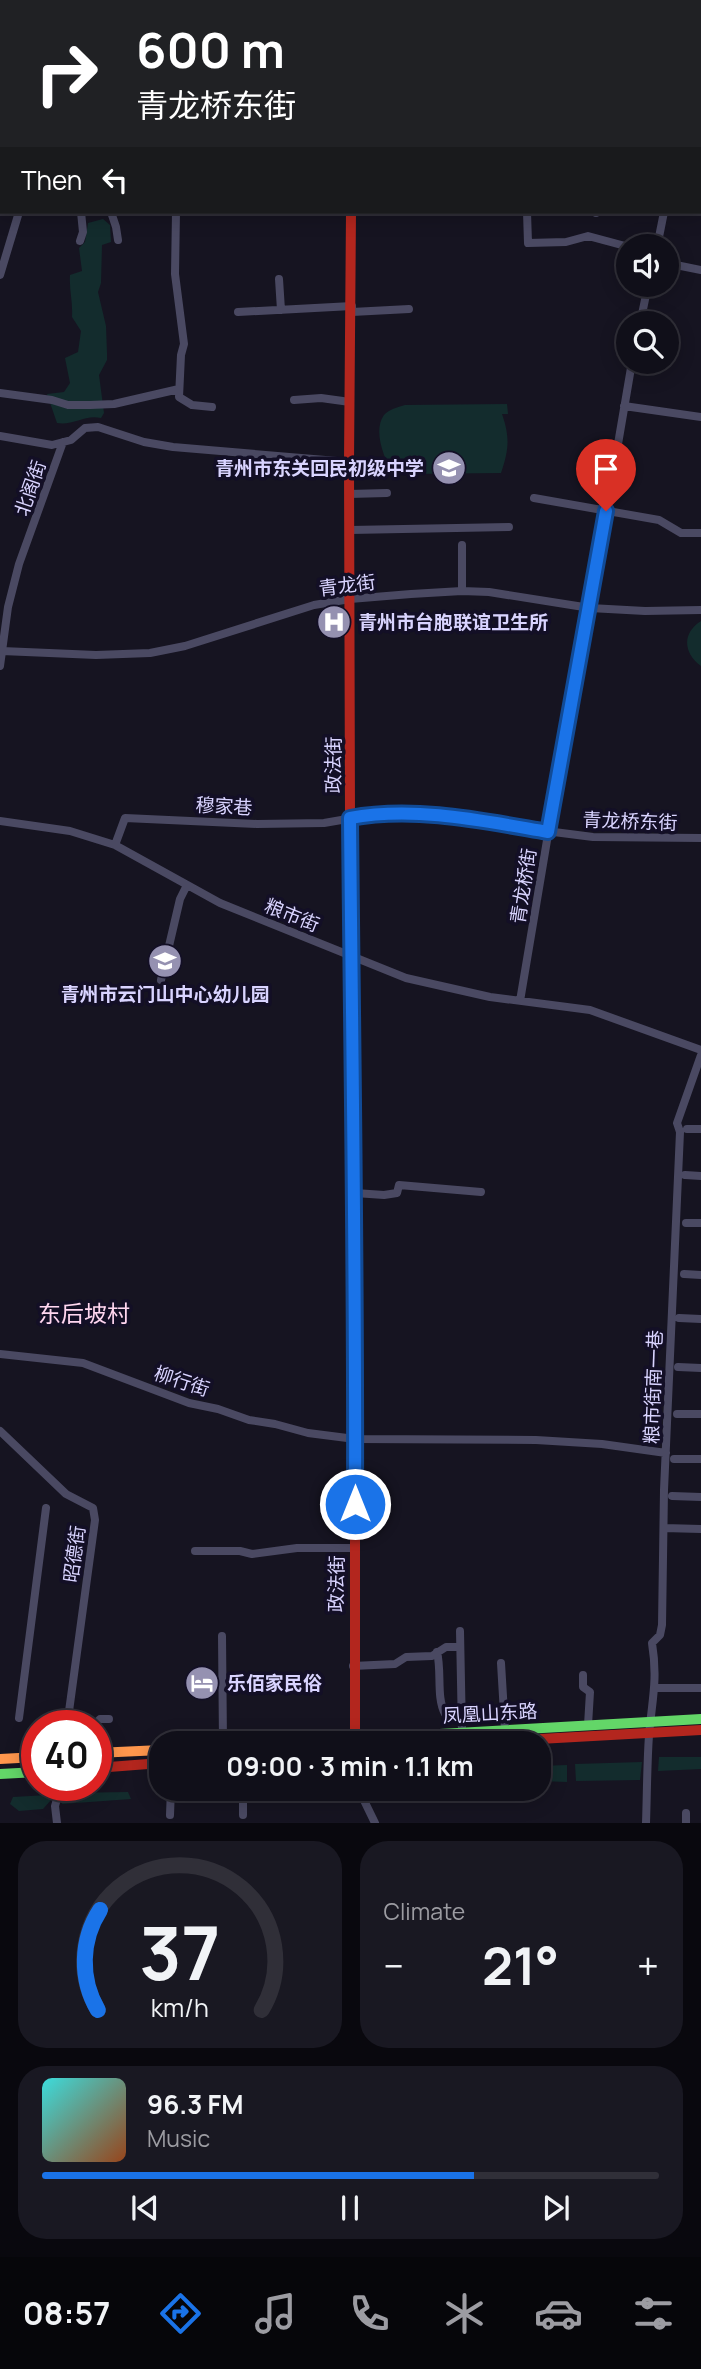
<!DOCTYPE html>
<html lang="en">
<head>
<meta charset="utf-8">
<style>
  body { margin:0; font-family:Manrope,"Noto Sans SC",sans-serif; background:#191822; color:#f1f3f6; height:100vh; display:flex; flex-direction:column; font-size:26px; white-space:nowrap }
  * { box-sizing:border-box; margin:0 }
  p { font-size:23px; color:#9c9ca2 }
  .icon { flex:none; width:38px; height:38px; fill:none; stroke:currentColor; stroke-width:2; stroke-linecap:round; stroke-linejoin:round }
  .map { position:relative; height:1823px; overflow:hidden }
  .sheet { display:flex; flex-direction:column; gap:18px; padding:18px; background:#09080e; flex:1 }
  .sheet>* { flex:none }
  .guide { position:absolute; left:0px; top:0px; width:702px; height:214px; box-shadow:0 4px 18px #0003,0 0 0 2px #302f38; background:#202124; color:#fff; overflow:hidden }
  .tools { position:absolute; left:616px; top:234px; display:grid; gap:14px }
  .tools a { display:grid; place-items:center; width:63px; height:63px; border-radius:50%; background:#100f19; box-shadow:0 4px 18px #0003,0 0 0 2px #302f38; font-size:35px }
  .speed { position:absolute; left:21px; top:1710px; display:flex; gap:14px; font-size:35px; font-weight:700; text-align:center }
  .speed>* { display:grid; place-content:center; width:91px; height:91px; border-radius:50%; background:#100f19; box-shadow:0 4px 18px #0003,0 0 0 2px #302f38; line-height:1 }
  .speed .limit { border:10px solid #d22; background:#fff; color:#111 }
  .pin { position:absolute; display:grid; place-items:center; width:60px; height:60px; color:#fff; margin:-72px -30px; border-radius:50% 50% 50% 0; rotate:-45deg; box-shadow:0 0 7px #0007 }
  .pin .icon { rotate:45deg }
  .me { position:absolute; width:77px; margin:-38px; rotate:0deg; stroke-linejoin:round; filter:drop-shadow(0 0 5px #0008) }
  .turn { display:flex; align-items:center; gap:24px; height:147px; padding:0 21px; font-size:32px }
  .turn .icon { width:91px; height:91px; stroke-width:2.5 }
  .turn b { display:block; font-size:49px; line-height:60px }
  .then { display:flex; align-items:center; height:66px; padding:0 21px; background:#0003; gap:14px; font-size:26px }
  .big { font-size:52px; font-weight:700; line-height:1.1 }
  .sheet .tile { flex:1; display:flex; flex-direction:column; justify-content:center; gap:10px; min-width:0; padding:0 24px; border-radius:28px; background:#191822 }
  .sheet .dial { align-items:center; gap:0 }
  .dial svg { height:182px; overflow:visible; fill:none; stroke:#302f38; stroke-width:7; stroke-linecap:round; text-anchor:middle }
  .dial text { fill:#f1f3f6; stroke:none }
  .song { display:flex; align-items:center; gap:21px }
  .cover { width:84px; height:84px; border-radius:10px; background:linear-gradient(135deg,hsl(180 70% 55%),hsl(20 70% 35%)) }
  .played { height:7px; border-radius:4px; background:linear-gradient(90deg,#1a73e8 70%,#302f38 70%) }
  .keys { display:flex; justify-content:space-around; direction:ltr }
  .heat { display:flex; justify-content:space-between; align-items:center; font-size:38px; direction:ltr }
  .sheet .tiles { flex:1; display:grid; gap:18px; grid-template-columns:1fr 1fr }
  .tile:last-child { grid-column:span 2 }
  .trip { position:absolute; left:149px; top:1731px; width:402px; height:70px; border-radius:28px; background:#100f19; box-shadow:0 4px 18px #0003,0 0 0 2px #302f38; font-weight:700; line-height:70px; text-align:center }
  .dock { display:flex; height:112px; justify-content:space-around; align-items:center; background:#06060a; color:#9c9ca2 }
  .dock .icon { width:49px; height:49px }
  .dock .selected { color:#1a73e8 }
  .dock b { font-size:32px; color:#f1f3f6 }
  .map>svg:first-child { display:block }
  .green { fill:#132c2d }
  .lines { fill:none; stroke-linecap:round; stroke-linejoin:round }
  .street { stroke:#4a4962; stroke-width:8 }
  .fast { stroke:#63d668; stroke-width:10 }
  .slow { stroke:#ff974d; stroke-width:10 }
  .jam { stroke:#b3261e; stroke-width:10 }
  .route-casing { stroke:#114b97; stroke-width:18 }
  .route { stroke:#1a73e8; stroke-width:12 }
  .labels { text-anchor:middle; stroke-width:7; stroke-linejoin:round; paint-order:stroke }
  .poi-label { font-size:19px; font-weight:bold; fill:#d9d4ff; stroke:#130f26; text-anchor:start }
  .street-label { font-size:19px; fill:#d9d4ff; stroke:#130f26 }
  .quarter-label { font-size:23px; fill:#ffd6f0; stroke:#130f26 }
</style>
</head>
<body>
<div class="map">
<svg width="701" height="1823" viewBox="0 0 701 1823">
  <rect width="100%" height="100%" fill="#161421"/>
  <path class="green" d="M 103,219 L 110,225 L 111,242 L 102,245 L 101,283 L 98,292 L 106,326 L 107,353 L 107,360 L 99,375 L 104,413 L 101,418 C 85,414 73,426 57,423 L 47,394 L 64,392 L 70,383 L 65,358 L 78,352 L 81,331 L 72,317 C 73,302 69,290 70,275 L 82,271 L 79,248 L 85,242 L 88,223 Z
    M 507,404 L 508,414 L 502,414 C 510,437 509,450 501,473 L 406,474 L 388,465 C 382,451 374,429 384,415 C 389,409 399,407 405,405 Z
    M 701,621 L 701,666 C 683,653 682,633 701,621 Z
    M 659,1757 L 701,1757 L 701,1769 L 658,1771 Z
    M 642,1762 L 640,1780 L 576,1781 L 575,1764 Z
    M 567,1765 L 567,1782 L 539,1781 L 539,1766 Z
    M 247,1788 L 344,1788 L 344,1792 L 246,1797 Z
    M 175,1789 L 235,1789 L 236,1796 L 175,1799 Z
    M 128,1792 L 131,1799 L 62,1804 L 64,1793 Z
    M 48,1795 L 51,1800 L 43,1809 L 19,1811 L 10,1804 L 13,1797 Z"/>
  <g class="lines">
    <path class="street" d="M 287,0 L 287,2
      M 426,0 L 426,2
      M 100,2 L 159,0
      M 625,2 L 625,0
      M 0,83 L 2,84
      M 111,212 L 116,227 L 118,240
      M 176,212 L 175,274 L 184,344 L 181,355 L 179,397 L 192,405 L 212,407
      M 527,212 L 528,243 L 566,242 L 588,236 L 629,247
      M 596,212 L 596,213
      M 80,241 L 83,232 L 81,212
      M 657,247 L 664,212
      M 667,261 L 671,264 L 701,270
      M 0,275 L 19,212
      M 279,279 L 281,310
      M 238,312 L 352,306
      M 352,312 L 409,309
      M 640,324 L 648,285
      M 0,393 L 52,400 L 68,405 L 90,405 L 114,404 L 179,389
      M 294,400 L 321,398 L 350,402
      M 624,406 L 701,417
      M 0,436 L 52,445 L 71,440 L 85,428 L 98,427 L 144,442 L 173,447 L 349,462
      M 349,494 L 387,493
      M 534,498 L 659,520 L 681,533 L 701,533
      M 350,530 L 509,527
      M 462,591 L 462,545
      M 2,651 L 96,655 L 150,653 L 185,646 L 314,605 L 350,599 L 411,594 L 462,591 L 489,592 L 590,608 L 645,611 L 701,610
      M 0,666 L 8,607 L 19,564 L 63,442
      M 0,821 L 70,831 L 115,845 L 220,903 L 406,978 L 490,997 L 590,1010 L 701,1050
      M 115,845 L 125,818 L 257,824 L 324,823 L 376,814 L 421,815 L 593,837 L 701,838
      M 161,980 L 180,899 L 187,885
      M 520,1001 L 560,763 L 590,608 L 632,362
      M 687,1129 L 701,1129
      M 685,1175 L 701,1176
      M 355,1193 L 384,1195 L 397,1193 L 399,1185 L 481,1192
      M 686,1223 L 701,1223
      M 684,1274 L 701,1275
      M 679,1318 L 701,1319
      M 0,1354 L 83,1363 L 189,1403 L 218,1409 L 249,1420 L 275,1424 L 308,1433 L 355,1439 L 536,1440 L 602,1444 L 666,1453
      M 678,1367 L 701,1368
      M 677,1414 L 701,1414
      M 0,1431 L 66,1494 L 93,1508 L 95,1520 L 67,1726
      M 674,1459 L 701,1459
      M 672,1496 L 701,1497
      M 664,1528 L 701,1529
      M 195,1551 L 240,1551 L 252,1554 L 297,1548 L 354,1548
      M 460,1631 L 462,1733
      M 222,1636 L 223,1743
      M 437,1652 C 442,1672 436,1697 445,1714
      M 501,1663 L 505,1730
      M 353,1666 L 395,1664 L 406,1657 L 432,1656 L 446,1647 L 460,1647
      M 583,1675 L 583,1687 L 590,1692 L 588,1725
      M 655,1688 L 701,1688
      M 19,1718 L 46,1508
      M 95,1724 L 100,1719 L 109,1719
      M 243,1788 L 243,1815
      M 358,1788 L 375,1823
      M 170,1815 L 171,1788
      M 57,1823 L 55,1806 L 61,1785
      M 646,1823 C 647,1794 647,1764 649,1735 C 652,1700 658,1680 652,1643 L 660,1635 L 662,1625 L 664,1490 L 680,1132 L 677,1123 L 701,1055
      M 686,1823 L 686,1813"/>
    <path class="fast" d="M 281,1743 L 701,1719
      M 0,1774 L 37,1772"/>
    <path class="slow" d="M 323,0 L 323,2
      M 700,72 L 701,72
      M 0,122 L 2,122
      M 0,134 L 2,134
      M 350,819 L 355,1119 L 355,1430
      M 96,1753 L 161,1750
      M 0,1759 L 37,1757"/>
    <path class="jam" d="M 699,0 L 699,2
      M 700,84 L 701,84
      M 350,819 L 349,462 L 351,212
      M 355,1430 L 355,1739
      M 470,1743 L 701,1730
      M 96,1768 L 161,1763"/>
  </g>
  <g class="lines">
    <g class="route-casing">
      <path id="route" d="M 355,1504 C 356,1275 352,1047 350,818 C 415,806 484,821 548,832 L 606,511"/>
    </g>
    <use href="#route" class="route"/>
  </g>
  <defs>
    <g id="school-disc" transform="scale(1.75)"><circle r="9.5" fill="#9591b1" stroke="#130f26"/><path d="M0-5L7-2L0 1L-7-2ZM-4 1L0 2.5L4 1V4Q0 6-4 4Z" fill="#fff"/></g>
    <g id="hospital-disc" transform="scale(1.75)"><circle r="9.5" fill="#9591b1" stroke="#130f26"/><path d="M-5-5h3v3.5h4V-5h3V5h-3V1.5h-4V5h-3Z" fill="#fff"/></g>
    <g id="hotel-disc" transform="scale(1.75)"><circle r="9.5" fill="#9591b1" stroke="#130f26"/><path d="M-6-4.5h1.5V1H6V5H4.5V3h-9V5H-6ZM-4 0a1.8 1.8 0 1 1 3.6 0ZM.5 0V-2.5h3Q6-2.5 6 0Z" fill="#fff"/></g>
  </defs>
  <g fill-rule="evenodd">
    <use href="#school-disc" x="449" y="468"/>
    <use href="#hospital-disc" x="334" y="622"/>
    <use href="#school-disc" x="165" y="961"/>
    <use href="#hotel-disc" x="202" y="1683"/>
  </g>
  <g class="labels">
    <g class="poi-label">
      <text x="424" y="475" text-anchor="end">青州市东关回民初级中学</text>
      <text x="358" y="629">青州市台胞联谊卫生所</text>
      <text x="165" y="1001" text-anchor="middle">青州市云门山中心幼儿园</text>
      <text x="227" y="1690">乐佰家民俗</text>
    </g>
    <g class="street-label">
      <text transform="translate(30 488) rotate(-71)" y="7">北阁街</text>
      <text transform="translate(347 585) rotate(-7)" y="7">青龙街</text>
      <text transform="translate(333 765) rotate(-90)" y="7">政法街</text>
      <text transform="translate(224 806) rotate(3)" y="7">穆家巷</text>
      <text transform="translate(630 821) rotate(2)" y="7">青龙桥东街</text>
      <text transform="translate(523 886) rotate(-81)" y="7">青龙桥街</text>
      <text transform="translate(292 915) rotate(22)" y="7">粮市街</text>
      <text transform="translate(182 1381) rotate(18)" y="7">柳行街</text>
      <text transform="translate(653 1387) rotate(-88)" y="7">粮市街南一巷</text>
      <text transform="translate(74 1554) rotate(-82)" y="7">昭德街</text>
      <text transform="translate(336 1584) rotate(-89)" y="7">政法街</text>
      <text transform="translate(490 1713) rotate(-3)" y="7">凤凰山东路</text>
    </g>
    <g class="quarter-label">
      <text x="84" y="1322">东后坡村</text>
    </g>
  </g>
</svg>
<div class="tools">
<a><svg class="icon" aria-label="sound" viewBox="0 0 24 24"><path d="M4 9h4l5-4v14l-5-4H4zM17 9q2 3 0 6"/></svg></a>
<a><svg class="icon" aria-label="search" viewBox="0 0 24 24"><circle cx="10" cy="10" r="6"/><path d="M15 15l6 6"/></svg></a>
</div>
<div class="speed"><div class="limit">40</div></div>
<div class="pin" style="left:606px;top:511px;background:#d93025"><svg class="icon" aria-label="arrive" viewBox="0 0 24 24"><path d="M6 21V4h12l-3 4 3 4H6"/></svg></div>
<svg class="me" style="left:355px;top:1504px" viewBox="-20 -20 40 40"><circle r="17" fill="#1a73e8" stroke="#fff" stroke-width="3"/><path d="M0-11L8 9 0 5-8 9z" fill="#fff"/></svg>
<div class="trip">09:00 · 3 min · 1.1 km</div>
<div class="guide">
<div class="turn"><svg class="icon" aria-label="right" viewBox="0 0 24 24"><path d="M7 20v-9h11M14 6l5 5-5 5"/></svg><div><b>600 m</b>青龙桥东街</div></div>
<div class="then">Then<svg class="icon" aria-label="left" viewBox="0 0 24 24"><path d="M17 20v-9H6M10 6l-5 5 5 5"/></svg></div>
</div>
</div>
<section class="sheet">
<div class="tiles">
<div class="tile dial"><svg viewBox="0 0 100 80">
<path d="M14 69A42 42 0 1 1 86 69"/>
<path d="M14 69A42 42 0 0 1 15 25" stroke="#1a73e8"/>
<text x="50" y="56" font-size="32" font-weight="700">37</text>
<text x="50" y="72" font-size="11">km/h</text>
</svg></div>
<div class="tile"><p>Climate</p>
<div class="heat"><a>−</a><b class="big">21°</b><a>+</a></div>
</div>
<div class="tile">
<div class="song"><i class="cover"></i><div><b>96.3 FM</b><p>Music</p></div></div>
<div class="played"></div>
<div class="keys"><svg class="icon" aria-label="previous" viewBox="0 0 24 24"><path d="M18 5L8 12l10 7zM5 5v14"/></svg><svg class="icon" aria-label="pause" viewBox="0 0 24 24"><path d="M8 5v14M16 5v14"/></svg><svg class="icon" aria-label="next" viewBox="0 0 24 24"><path d="M6 5l10 7-10 7zM19 5v14"/></svg></div>
</div>
</div>
</section>
<nav class="dock">
<b>08:57</b>
<svg class="icon selected" aria-label="directions" viewBox="0 0 24 24"><path d="M12 3l9 9-9 9-9-9zM9 14v-3h6M13 9l2 2-2 2"/></svg>
<svg class="icon" aria-label="music" viewBox="0 0 24 24"><path d="M9 18V5l10-2v13"/><circle cx="6" cy="18" r="3"/><circle cx="16" cy="16" r="3"/></svg>
<svg class="icon" aria-label="phone" viewBox="0 0 24 24"><path d="M5 4h4l2 5-3 2q2 4 5 5l2-3 5 2v4C11 20 4 13 5 4z"/></svg>
<svg class="icon" aria-label="climate" viewBox="0 0 24 24"><path d="M12 3v18M4 7l16 10M4 17L20 7"/></svg>
<svg class="icon" aria-label="car" viewBox="0 0 24 24"><path d="M5 17H2v-5l4-1 3-4h7l3 4 3 1v5h-3M9 17h6M6 11h13"/><circle cx="7" cy="17" r="2"/><circle cx="17" cy="17" r="2"/></svg>
<svg class="icon" aria-label="filters" viewBox="0 0 24 24"><path d="M4 7h16M4 17h16"/><circle cx="9" cy="7" r="2"/><circle cx="15" cy="17" r="2"/></svg>
</nav>
</body>
</html>
